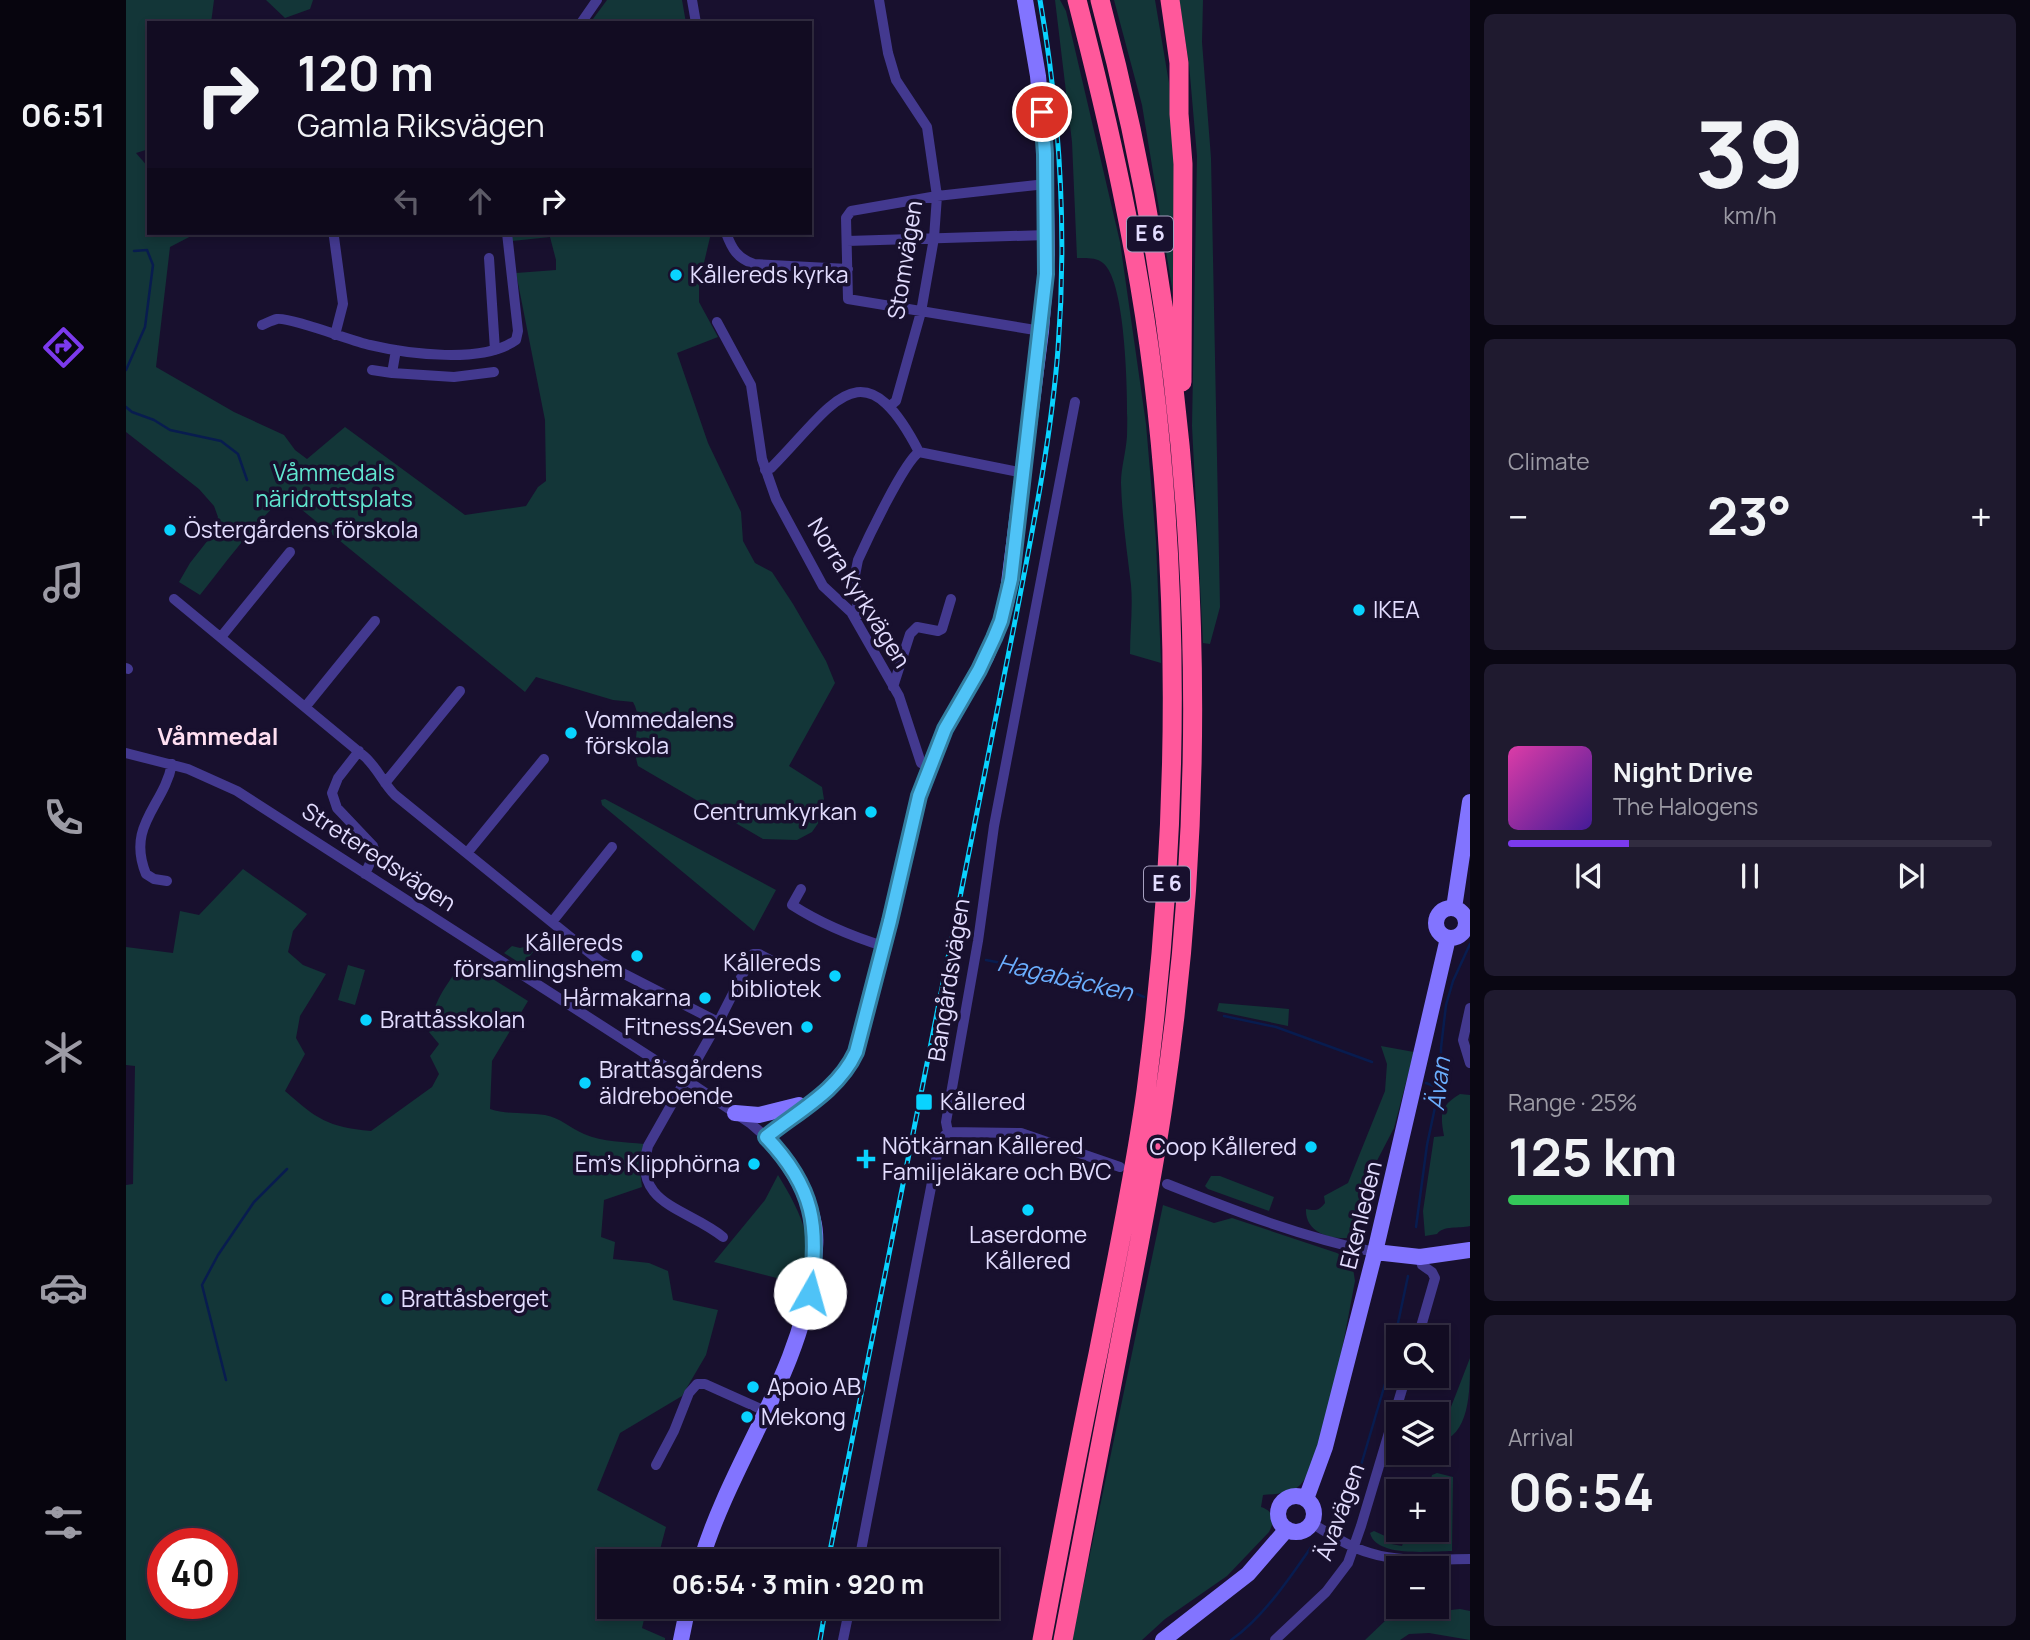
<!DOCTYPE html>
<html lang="en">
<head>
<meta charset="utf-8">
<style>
  body { margin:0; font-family:Manrope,sans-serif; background:#1f1a2f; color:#f1f3f6; height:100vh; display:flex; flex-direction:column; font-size:26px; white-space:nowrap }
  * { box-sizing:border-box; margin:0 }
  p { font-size:23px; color:#9c9ba5 }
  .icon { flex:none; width:38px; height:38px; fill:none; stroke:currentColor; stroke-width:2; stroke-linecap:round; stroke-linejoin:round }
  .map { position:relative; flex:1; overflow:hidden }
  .drawer { display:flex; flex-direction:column; gap:14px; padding:14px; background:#0a0713; width:560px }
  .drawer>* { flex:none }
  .hud { position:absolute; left:21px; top:21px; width:665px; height:214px; border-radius:0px; box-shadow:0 4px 10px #0003,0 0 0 2px #312c40; background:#120c22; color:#f1f3f6; overflow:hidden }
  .tools { position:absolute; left:1260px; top:1325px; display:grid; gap:14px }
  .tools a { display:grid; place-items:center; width:63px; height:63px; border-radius:0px; background:#120c22; box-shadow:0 4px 10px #0003,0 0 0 2px #312c40; font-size:35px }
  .speed { position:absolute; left:21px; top:1528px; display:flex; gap:14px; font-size:35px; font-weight:700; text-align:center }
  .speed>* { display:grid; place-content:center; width:91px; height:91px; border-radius:50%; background:#120c22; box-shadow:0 4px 10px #0003,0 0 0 2px #312c40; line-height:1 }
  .speed .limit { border:10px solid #d22; background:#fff; color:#111 }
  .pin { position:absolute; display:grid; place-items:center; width:60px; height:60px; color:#fff; margin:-30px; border:4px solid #fff; border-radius:50%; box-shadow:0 2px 7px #0007 }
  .me { position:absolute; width:77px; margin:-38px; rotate:7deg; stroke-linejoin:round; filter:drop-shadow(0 0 5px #0008) }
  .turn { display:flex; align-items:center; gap:24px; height:147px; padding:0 35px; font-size:32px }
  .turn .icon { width:91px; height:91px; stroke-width:2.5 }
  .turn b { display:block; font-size:49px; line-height:60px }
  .lanes { display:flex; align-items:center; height:66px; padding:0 35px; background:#0003; justify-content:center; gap:35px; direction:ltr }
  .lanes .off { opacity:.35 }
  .big { font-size:52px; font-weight:700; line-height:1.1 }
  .drawer .card { flex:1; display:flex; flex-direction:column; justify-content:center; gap:10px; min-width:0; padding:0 24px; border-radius:10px; background:#1f1a2f }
  .drawer .dial { align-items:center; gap:0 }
  .dial b { font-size:91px; line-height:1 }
  .song { display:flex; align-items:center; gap:21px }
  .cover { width:84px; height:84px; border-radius:10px; background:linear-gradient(135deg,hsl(320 70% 55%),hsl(260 70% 35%)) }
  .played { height:7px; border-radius:4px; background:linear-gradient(90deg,#7c3aed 25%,#312c40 25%) }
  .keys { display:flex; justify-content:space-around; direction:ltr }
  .heat { display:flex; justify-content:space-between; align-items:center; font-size:38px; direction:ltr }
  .charge { height:10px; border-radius:5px; background:linear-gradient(90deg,#34c759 25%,#312c40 0) }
  .trip { position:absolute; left:471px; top:1549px; width:402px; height:70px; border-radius:0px; background:#120c22; box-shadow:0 4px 10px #0003,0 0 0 2px #312c40; font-weight:700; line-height:70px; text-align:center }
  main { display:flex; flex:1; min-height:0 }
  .tab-bar { display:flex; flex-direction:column; width:126px; justify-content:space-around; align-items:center; background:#07050e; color:#9c9ba5 }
  .tab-bar .icon { width:49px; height:49px }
  .tab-bar .active { color:#7c3aed }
  .tab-bar b { font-size:32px; color:#f1f3f6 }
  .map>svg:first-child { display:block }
  .green { fill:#133638; fill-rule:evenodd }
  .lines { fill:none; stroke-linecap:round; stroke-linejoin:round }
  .stream { stroke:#081c4f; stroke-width:2.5 }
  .street { stroke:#43398f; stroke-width:10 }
  .secondary { stroke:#8274ff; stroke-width:16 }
  .highway { stroke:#ff589b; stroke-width:19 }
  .rail-casing { stroke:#09d3ff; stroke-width:5 }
  .rail { stroke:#18102e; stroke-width:2.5; stroke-dasharray:8; stroke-linecap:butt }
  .route-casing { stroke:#337fa1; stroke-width:18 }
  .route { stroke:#4fc3f7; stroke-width:12 }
  .poi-dot { fill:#09d3ff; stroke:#18102e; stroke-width:2.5 }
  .labels { text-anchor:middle; stroke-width:7; stroke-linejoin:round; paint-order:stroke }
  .shield { fill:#18102e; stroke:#a6a0c0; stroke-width:2 }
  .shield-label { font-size:21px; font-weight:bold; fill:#e3ddff }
  .street-label { font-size:23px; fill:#e3ddff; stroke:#18102e }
  .poi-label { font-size:23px; fill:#e3ddff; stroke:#18102e; text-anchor:start }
  .park-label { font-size:23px; fill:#61e7d0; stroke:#18102e }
  .neighbourhood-label { font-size:24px; font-weight:bold; fill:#ffdff1; stroke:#18102e }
  .water-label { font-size:24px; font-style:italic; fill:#6bafff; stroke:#18102e }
</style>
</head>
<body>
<main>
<nav class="tab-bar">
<b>06:51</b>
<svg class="icon active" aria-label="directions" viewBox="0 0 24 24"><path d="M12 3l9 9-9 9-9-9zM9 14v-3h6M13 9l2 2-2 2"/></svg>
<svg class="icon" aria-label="music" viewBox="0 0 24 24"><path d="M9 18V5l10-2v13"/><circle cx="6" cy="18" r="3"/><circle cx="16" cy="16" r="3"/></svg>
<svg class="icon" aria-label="phone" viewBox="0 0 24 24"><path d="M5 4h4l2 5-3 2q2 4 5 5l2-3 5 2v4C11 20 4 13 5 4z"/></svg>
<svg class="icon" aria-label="climate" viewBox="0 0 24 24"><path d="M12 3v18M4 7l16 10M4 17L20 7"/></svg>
<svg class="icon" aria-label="car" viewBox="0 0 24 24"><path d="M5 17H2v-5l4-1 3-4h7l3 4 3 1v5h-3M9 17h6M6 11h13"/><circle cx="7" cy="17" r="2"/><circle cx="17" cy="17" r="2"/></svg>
<svg class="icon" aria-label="filters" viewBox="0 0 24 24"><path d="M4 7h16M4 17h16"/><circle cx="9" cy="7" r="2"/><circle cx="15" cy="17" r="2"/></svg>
</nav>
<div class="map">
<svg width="1344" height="1640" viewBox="0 0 1344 1640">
  <rect width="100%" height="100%" fill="#18102e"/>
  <path class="green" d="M 0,0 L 88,0 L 85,23 L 23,23 L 23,149 L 10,153 L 23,168 L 23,233 L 85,233 L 69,234 L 44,247 L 30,367 L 108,412 L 158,435 L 169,450 L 181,459 L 219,427 L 339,515 L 400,506 L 412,487 L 420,481 L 419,420 L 390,273 L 430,270 L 430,260 L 424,237 L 386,241 L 386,233 L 585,233 L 573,284 L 573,302 L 592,337 L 551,353 L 582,443 L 615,512 L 617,541 L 629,563 L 646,572 L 667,604 L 700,661 L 709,683 L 663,766 L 696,787 L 700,812 L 686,832 L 671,840 L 637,839 L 512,766 C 504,742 518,720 507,702 L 487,700 L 410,677 L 399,692 L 159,496 C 127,525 101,561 74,595 L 53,582 L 64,563 L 86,535 L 92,517 L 88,506 L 73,489 L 0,432 Z
    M 140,0 L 187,0 L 184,9 L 159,18 Z
    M 481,0 L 556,0 L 560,23 L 464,23 Z
    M 929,0 L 934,0 L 940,11 L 994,242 L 1020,424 L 1030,541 L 1035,663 L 1004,654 C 1004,632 1007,607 1005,585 C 1001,551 996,518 995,483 C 995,468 1000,452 1001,436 C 1002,405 1001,282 977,263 C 970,257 959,258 951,258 L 946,142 Z
    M 988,0 L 1029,0 L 1043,83 L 1051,174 L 1053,294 L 1047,294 L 1016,105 Z
    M 1053,0 L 1077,0 L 1076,42 L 1085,158 L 1094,607 L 1084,644 L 1077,643 L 1066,426 L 1071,156 L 1063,64 Z
    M 479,799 L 650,890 L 628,931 L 476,805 L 475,800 Z
    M 117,869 L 181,914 L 167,931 L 162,952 L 177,965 L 200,974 L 174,1016 L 170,1038 L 179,1054 L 159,1091 C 191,1119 201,1127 245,1131 L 306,1087 L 313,1074 L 304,1056 L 313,1044 L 303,1032 L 308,1023 C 303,1005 327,976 338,961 L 402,1001 L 366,1061 L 364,1109 C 382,1115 400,1112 419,1115 C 435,1118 444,1128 458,1134 C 477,1142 499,1142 518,1144 L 513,1163 L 516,1187 L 478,1200 L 475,1237 L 489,1242 L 487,1259 L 523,1263 L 542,1271 L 547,1300 L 592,1310 L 580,1355 L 556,1396 L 494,1433 L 471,1490 L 540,1527 L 531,1561 L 483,1561 L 483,1606 L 521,1607 L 516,1628 L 539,1638 L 539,1640 L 0,1640 L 0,1185 L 7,1184 L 9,1066 L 0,1065 L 0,947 L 47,953 L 54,911 L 73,915 ZM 37,1544 L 96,1544 L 96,1603 L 37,1603 Z
    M 414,943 L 397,965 L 378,953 L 386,946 L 394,948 Z
    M 222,965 L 239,970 L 229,1005 L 212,1000 Z
    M 1093,1003 L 1163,1009 L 1162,1026 L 1091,1011 Z
    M 1255,1046 L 1288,1052 L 1268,1128 L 1243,1176 L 1239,1217 L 1227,1234 L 1221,1238 C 1203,1239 1179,1232 1180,1209 C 1189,1211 1193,1211 1199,1203 L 1198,1196 L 1222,1183 L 1259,1091 L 1261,1064 Z
    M 1334,1094 L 1344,1095 L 1344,1226 C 1333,1229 1317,1225 1311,1234 L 1299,1236 L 1297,1211 L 1308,1137 L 1318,1136 C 1314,1114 1314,1106 1334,1094 Z
    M 652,1175 C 663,1193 675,1214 680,1235 C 684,1250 680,1269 678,1285 L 588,1262 L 639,1200 Z
    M 1085,1176 L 1094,1176 L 1148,1197 L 1143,1211 L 1082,1189 L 1079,1186 Z
    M 1037,1205 L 1088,1223 L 1106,1218 L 1211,1253 L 1226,1262 L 1229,1281 C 1222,1317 1197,1468 1173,1486 C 1163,1494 1148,1494 1137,1495 L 1135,1507 C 1148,1511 1149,1521 1143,1532 L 1101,1576 L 1039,1619 L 1016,1640 L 946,1640 Z
    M 1344,1358 C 1344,1393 1344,1436 1311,1443 Z
    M 1311,1473 L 1327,1477 L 1326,1551 C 1306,1551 1250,1558 1244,1533 L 1248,1531 L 1259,1536 L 1260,1543 L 1276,1546 L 1281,1531 L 1289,1534 L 1290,1530 L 1311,1530 L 1311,1491 L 1302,1491 L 1306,1475 Z
    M 1334,1609 L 1344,1611 L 1344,1640 L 1303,1633 L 1283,1634 L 1274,1640 L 1239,1640 L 1260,1620 L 1269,1616 Z"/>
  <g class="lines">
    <path class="stream" d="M 0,370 L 19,327 L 27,265 L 21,250 L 8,251
      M 0,407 L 6,412 L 28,420 L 44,430 L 95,441 L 112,454 L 121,480
      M 860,960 L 992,986 L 1018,997
      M 1098,1016 L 1150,1027 L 1246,1062
      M 1300,1083 L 1313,1088
      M 1290,1227 L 1301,1145 L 1315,1079 L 1315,1048 L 1320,1005 L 1327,981 L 1344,944
      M 100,1380 L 76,1285 L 92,1255 L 128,1202 L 161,1169
      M 1208,1519 L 1228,1489 L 1259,1384 L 1282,1276
      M 1105,1640 C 1137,1618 1166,1575 1188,1543"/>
    <path class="street" d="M 566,0 L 570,23
      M 753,0 L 762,53 L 770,80 L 801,127 L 811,196 L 808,238 L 795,312 L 770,401 L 764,406
      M 455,23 L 471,0
      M 600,233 C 606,249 611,258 628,264 L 722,269
      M 208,237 L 217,304 L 209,335
      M 721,241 L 921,235
      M 363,258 L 369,350
      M 591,322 L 625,385 L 636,459 L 650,499 L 697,586 L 725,612 L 773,696 L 795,763 L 803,767
      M 136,325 C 141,323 146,320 151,319 C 164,317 226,341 244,345 C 282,354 357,364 390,340 L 392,331 L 381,233
      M 915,331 L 722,299 L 720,218 L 725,211 L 811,196 L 920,184
      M 246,370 L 266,373 L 270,350
      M 266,373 L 328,377 L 368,372
      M 639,470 L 645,468 C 706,407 736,341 793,452 L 898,473
      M 48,599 L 238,756 C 251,767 257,783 269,795 L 475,962 L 592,1022
      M 729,618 L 732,615 L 729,575 L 732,560 C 741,540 778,462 793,452
      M 95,637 L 164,552
      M 0,668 L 2,669
      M 767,687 L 784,634 L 791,627 L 812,631 L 816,629 L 825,599
      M 180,706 L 249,621
      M 233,751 L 212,778 L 206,793 L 211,808 L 247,846 L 249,852 L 239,874
      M 0,753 L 62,769 L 111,791 L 560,1080 L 624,1123 L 640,1137
      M 259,783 L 334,691
      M 341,853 L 418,759
      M 41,881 L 28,879 L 20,874 C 0,825 38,806 46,764
      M 675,889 L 666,905 C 694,923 725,936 757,946
      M 426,922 L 486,847
      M 1340,924 L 1344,924
      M 1344,1008 L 1337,1040 L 1344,1063
      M 822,1132 L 895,1133 L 994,1167
      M 1041,1184 C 1109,1211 1178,1238 1249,1252
      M 597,1237 C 562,1208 505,1205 522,1146 L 594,1019 L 627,954 L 633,954 L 652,964
      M 1292,1337 L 1309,1278 L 1306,1272 L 1296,1265 L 1294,1257
      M 530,1465 L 548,1431 L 563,1393 L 571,1384 L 579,1384 L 639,1411
      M 1185,1523 C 1204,1534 1223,1547 1244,1553 C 1275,1563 1312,1559 1344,1559
      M 733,1561 L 807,1177 C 810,1163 811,1142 822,1132 L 820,1122 L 852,941 L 868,826 L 949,402
      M 717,1640 L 724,1606
      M 1149,1640 L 1200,1592 L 1222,1563 L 1235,1526 L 1280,1376"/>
    <path class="secondary" d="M 1328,908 L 1344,802
      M1310 923a15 15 0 1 1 30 0a15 15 0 1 1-30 0Z
      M 609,1113 L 633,1115 L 673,1105
      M 1249,1252 L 1294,1257 L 1344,1250
      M1152 1514a18 18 0 1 1 36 0a18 18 0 1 1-36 0Z
      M 1180,1499 L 1199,1447 L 1249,1252 L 1322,938
      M 575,1561 C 605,1461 675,1373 687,1268 C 689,1252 691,1235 687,1220 C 680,1189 662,1160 640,1137 C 672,1111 712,1091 730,1052 L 764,921 L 793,796 L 819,729 L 860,657 L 875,621 L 881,599 L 915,331 L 921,255 L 919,154 L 912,76 L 899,0
      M 555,1640 L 562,1606
      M 1037,1640 L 1122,1574 L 1161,1529"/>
    <path class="highway" d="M 1044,0 L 1053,63 L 1053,114 L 1057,164 L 1056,382
      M 916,1640 C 934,1544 952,1449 972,1354 C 989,1266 1008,1179 1020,1091 C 1051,854 1056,613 1027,376 C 1011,248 983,124 951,0
      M 937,1640 C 955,1545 973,1449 992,1353 C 1008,1269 1026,1185 1038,1099 C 1092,735 1069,356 974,0"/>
    <g class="rail-casing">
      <path id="rail" d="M 702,1561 L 890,616 C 907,528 925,439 932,349 C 941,232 934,115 914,0
        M 694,1640 L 700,1606"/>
    </g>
    <use href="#rail" class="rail"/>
  </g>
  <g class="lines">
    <g class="route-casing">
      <path id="route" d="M 684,1293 C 694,1227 688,1187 640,1137 C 672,1111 712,1091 730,1052 L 764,921 L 793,796 L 819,729 L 853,670 L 868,638 L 875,621 L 885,579 L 920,274 L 919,154 L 916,112"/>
    </g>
    <use href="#route" class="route"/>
  </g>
  <g class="poi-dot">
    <circle cx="550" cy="275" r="7"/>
    <circle cx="44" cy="530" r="7"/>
    <circle cx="1233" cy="610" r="7"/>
    <circle cx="445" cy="733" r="7"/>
    <circle cx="745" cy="812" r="7"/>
    <circle cx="511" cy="956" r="7"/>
    <circle cx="709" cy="976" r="7"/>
    <circle cx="579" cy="998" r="7"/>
    <circle cx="240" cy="1020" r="7"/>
    <circle cx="681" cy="1027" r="7"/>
    <circle cx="459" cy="1083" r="7"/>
    <rect x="789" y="1093" width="18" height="18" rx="3.5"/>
    <circle cx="1185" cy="1147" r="7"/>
    <path d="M736.5 1148.5h7v7h7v7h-7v7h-7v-7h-7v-7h7z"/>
    <circle cx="628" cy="1164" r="7"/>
    <circle cx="902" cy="1210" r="7"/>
    <circle cx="261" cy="1299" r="7"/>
    <circle cx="627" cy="1387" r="7"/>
    <circle cx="621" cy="1417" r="7"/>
  </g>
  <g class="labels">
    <g class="shield">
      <rect x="1001" y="216.5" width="46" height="35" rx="5"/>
      <rect x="1018" y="866.5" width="46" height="35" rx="5"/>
    </g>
    <g class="shield-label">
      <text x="1024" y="241">E 6</text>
      <text x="1041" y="891">E 6</text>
    </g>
    <g class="street-label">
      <text transform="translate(779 260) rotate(-81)" y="8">Stomvägen</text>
      <text transform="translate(733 593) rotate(58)" y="8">Norra Kyrkvägen</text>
      <text transform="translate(253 857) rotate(33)" y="8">Streteredsvägen</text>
      <text transform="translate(823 980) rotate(-81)" y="8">Bangårdsvägen</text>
      <text transform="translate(1235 1215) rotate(-76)" y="8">Ekenleden</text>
      <text transform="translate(1214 1512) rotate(-70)" y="8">Ävavägen</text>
    </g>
    <g class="poi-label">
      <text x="564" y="283">Kållereds kyrka</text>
      <text x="58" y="538">Östergårdens förskola</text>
      <text x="1247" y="618">IKEA</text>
      <text x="459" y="728">Vommedalens<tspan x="459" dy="26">förskola</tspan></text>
      <text x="731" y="820" text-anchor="end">Centrumkyrkan</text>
      <text x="497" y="951" text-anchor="end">Kållereds<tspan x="497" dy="26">församlingshem</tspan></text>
      <text x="695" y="971" text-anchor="end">Kållereds<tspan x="695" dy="26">bibliotek</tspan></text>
      <text x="565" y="1006" text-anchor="end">Hårmakarna</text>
      <text x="254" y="1028">Brattåsskolan</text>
      <text x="667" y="1035" text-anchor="end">Fitness24Seven</text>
      <text x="473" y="1078">Brattåsgårdens<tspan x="473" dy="26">äldreboende</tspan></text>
      <text x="814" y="1110">Kållered</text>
      <text x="756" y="1154">Nötkärnan Kållered<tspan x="756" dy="26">Familjeläkare och BVC</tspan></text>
      <text x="1171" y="1155" text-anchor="end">Coop Kållered</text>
      <text x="614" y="1172" text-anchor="end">Em's Klipphörna</text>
      <text x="902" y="1243" text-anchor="middle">Laserdome<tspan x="902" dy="26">Kållered</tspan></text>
      <text x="275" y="1307">Brattåsberget</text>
      <text x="641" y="1395">Apoio AB</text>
      <text x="635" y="1425">Mekong</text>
    </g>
    <g class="park-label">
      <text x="208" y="481">Våmmedals<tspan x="208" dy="26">näridrottsplats</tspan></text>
    </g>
    <g class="neighbourhood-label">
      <text x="92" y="745">Våmmedal</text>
    </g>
    <g class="water-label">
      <text transform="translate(939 978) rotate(13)" y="8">Hagabäcken</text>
      <text transform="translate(1313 1084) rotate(-83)" y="8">Ävan</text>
    </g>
  </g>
</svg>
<div class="tools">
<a><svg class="icon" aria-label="search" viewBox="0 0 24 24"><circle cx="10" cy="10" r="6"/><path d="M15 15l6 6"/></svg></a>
<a><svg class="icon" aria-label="layers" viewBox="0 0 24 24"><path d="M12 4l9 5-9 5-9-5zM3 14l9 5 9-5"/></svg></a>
<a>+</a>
<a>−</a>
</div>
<div class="speed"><div class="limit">40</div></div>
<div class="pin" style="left:916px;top:112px;background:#d93025"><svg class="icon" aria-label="arrive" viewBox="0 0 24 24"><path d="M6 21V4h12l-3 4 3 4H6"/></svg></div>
<svg class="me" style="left:684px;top:1293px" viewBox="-20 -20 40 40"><circle r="19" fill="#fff"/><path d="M0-13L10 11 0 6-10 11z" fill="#4fc3f7"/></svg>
<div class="trip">06:54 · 3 min · 920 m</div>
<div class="hud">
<div class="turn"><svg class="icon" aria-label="right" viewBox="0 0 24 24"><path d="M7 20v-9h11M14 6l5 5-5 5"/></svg><div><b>120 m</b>Gamla Riksvägen</div></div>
<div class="lanes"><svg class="icon off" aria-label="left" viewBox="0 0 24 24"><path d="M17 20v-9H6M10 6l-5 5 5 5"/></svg><svg class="icon off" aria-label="ahead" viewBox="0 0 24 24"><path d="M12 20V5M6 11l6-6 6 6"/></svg><svg class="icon" aria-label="right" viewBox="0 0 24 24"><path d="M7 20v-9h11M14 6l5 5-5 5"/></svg></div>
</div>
</div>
<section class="drawer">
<div class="card dial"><b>39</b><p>km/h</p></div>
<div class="card"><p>Climate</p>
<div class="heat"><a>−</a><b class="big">23°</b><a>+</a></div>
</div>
<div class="card">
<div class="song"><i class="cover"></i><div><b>Night Drive</b><p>The Halogens</p></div></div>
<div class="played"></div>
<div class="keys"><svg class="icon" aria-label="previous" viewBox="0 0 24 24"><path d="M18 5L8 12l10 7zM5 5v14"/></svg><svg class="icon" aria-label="pause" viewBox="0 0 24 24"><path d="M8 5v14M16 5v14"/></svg><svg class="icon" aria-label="next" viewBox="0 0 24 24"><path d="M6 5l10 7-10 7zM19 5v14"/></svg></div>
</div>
<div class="card"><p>Range · 25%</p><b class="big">125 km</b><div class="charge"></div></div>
<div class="card"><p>Arrival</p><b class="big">06:54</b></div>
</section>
</main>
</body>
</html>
